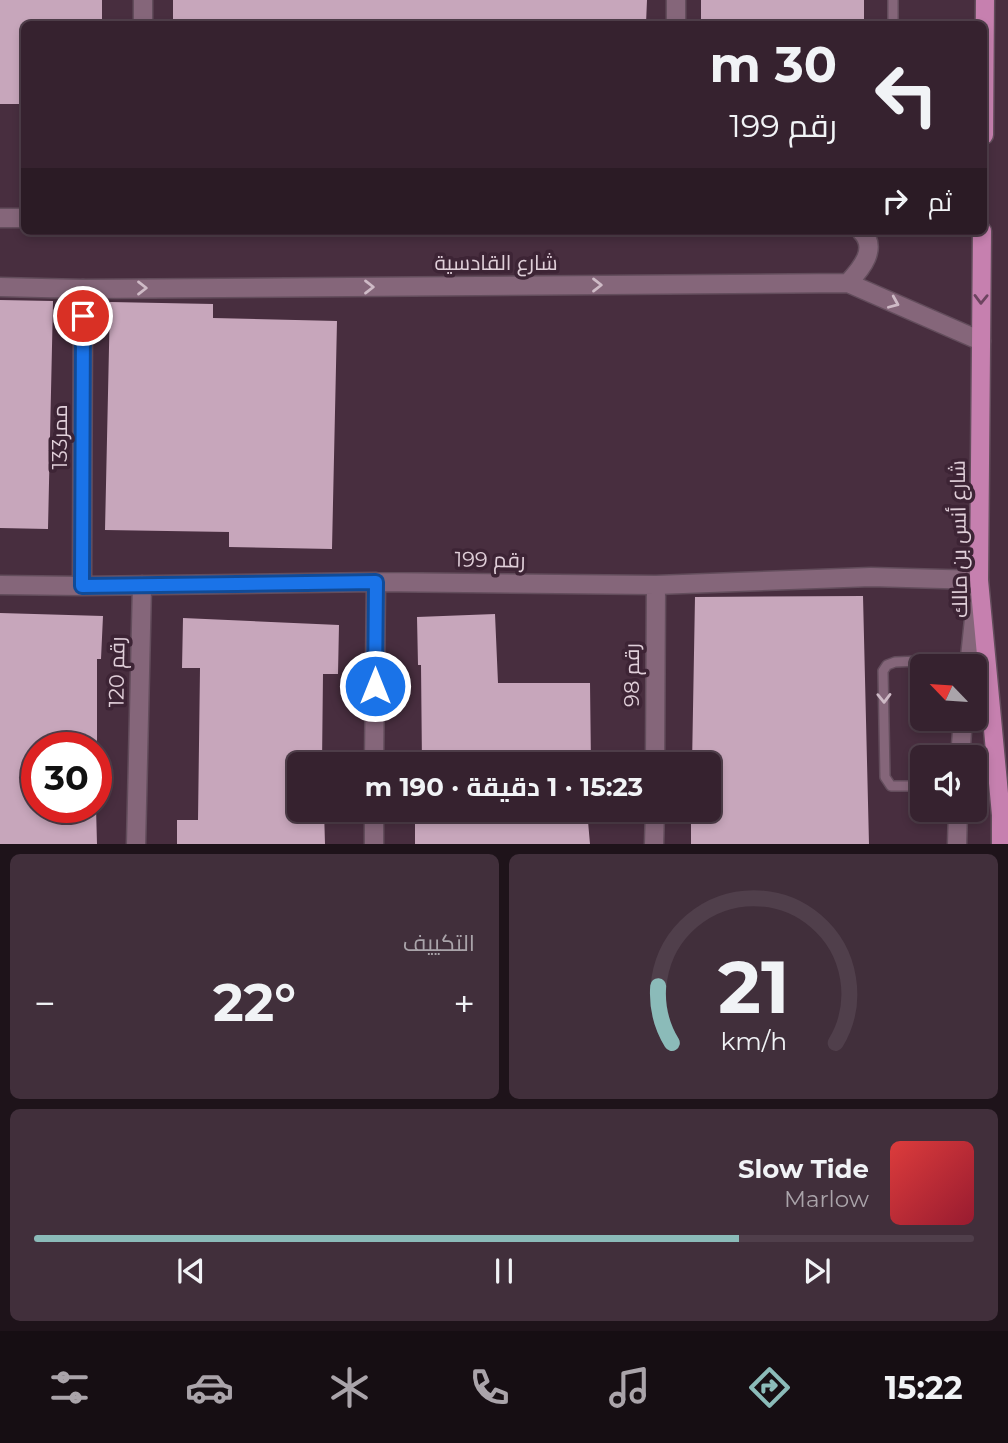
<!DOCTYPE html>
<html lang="ar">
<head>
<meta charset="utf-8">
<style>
  body { margin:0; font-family:Montserrat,Cairo,sans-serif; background:#412f3b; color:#f1f3f6; direction:rtl; height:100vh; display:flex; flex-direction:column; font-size:26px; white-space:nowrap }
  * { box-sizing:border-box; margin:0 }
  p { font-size:23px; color:#aaa4aa }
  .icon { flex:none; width:38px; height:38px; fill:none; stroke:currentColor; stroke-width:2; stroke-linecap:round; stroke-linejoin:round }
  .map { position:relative; height:844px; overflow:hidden; direction:ltr }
  .panel { display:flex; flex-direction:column; gap:10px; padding:10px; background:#1e131a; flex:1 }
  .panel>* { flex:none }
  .hud { position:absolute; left:21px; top:21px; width:966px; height:214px; border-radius:10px; box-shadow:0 4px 10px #0003,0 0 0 2px #503f4b; direction:rtl; background:#36222f; color:#f1f3f6; overflow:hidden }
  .needle { width:46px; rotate:295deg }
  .controls { position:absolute; left:910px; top:654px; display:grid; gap:14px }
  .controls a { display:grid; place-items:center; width:77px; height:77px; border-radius:10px; background:#36222f; box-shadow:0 4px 10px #0003,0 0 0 2px #503f4b; font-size:35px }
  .speed { position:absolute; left:21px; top:732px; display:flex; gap:14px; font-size:35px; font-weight:700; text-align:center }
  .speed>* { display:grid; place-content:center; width:91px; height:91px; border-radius:50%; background:#36222f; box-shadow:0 4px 10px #0003,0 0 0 2px #503f4b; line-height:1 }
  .speed .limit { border:10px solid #d22; background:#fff; color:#111 }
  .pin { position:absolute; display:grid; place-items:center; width:60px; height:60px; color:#fff; margin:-30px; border:4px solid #fff; border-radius:50%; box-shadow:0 2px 7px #0007 }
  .me { position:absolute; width:77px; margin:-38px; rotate:0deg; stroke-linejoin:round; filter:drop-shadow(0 0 5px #0008) }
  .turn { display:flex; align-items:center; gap:24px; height:147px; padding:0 35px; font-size:32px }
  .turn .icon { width:91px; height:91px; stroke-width:2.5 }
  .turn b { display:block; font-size:49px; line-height:60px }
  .then { display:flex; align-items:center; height:66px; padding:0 35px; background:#0003; gap:14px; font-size:26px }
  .big { font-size:52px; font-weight:700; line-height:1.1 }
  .panel .widget { flex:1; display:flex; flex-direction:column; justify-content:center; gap:10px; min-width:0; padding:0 24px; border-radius:10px; background:#412f3b }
  .panel .dial { align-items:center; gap:0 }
  .dial svg { height:182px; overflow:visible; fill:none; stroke:#503f4b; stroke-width:7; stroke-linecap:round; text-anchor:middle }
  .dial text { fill:#f1f3f6; stroke:none }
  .song { display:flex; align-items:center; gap:21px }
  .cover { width:84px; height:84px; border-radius:10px; background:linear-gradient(135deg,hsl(0 70% 55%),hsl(350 70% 35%)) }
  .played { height:7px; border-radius:4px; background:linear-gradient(90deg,#8bbbb9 75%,#503f4b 75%) }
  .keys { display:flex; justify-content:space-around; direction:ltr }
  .heat { display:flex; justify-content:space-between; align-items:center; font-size:38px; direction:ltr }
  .panel .tiles { flex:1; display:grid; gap:10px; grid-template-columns:1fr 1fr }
  .widget:last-child { grid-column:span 2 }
  .trip { position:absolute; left:287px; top:752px; width:434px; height:70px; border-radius:10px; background:#36222f; box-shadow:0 4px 10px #0003,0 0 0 2px #503f4b; font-weight:700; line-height:70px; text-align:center; direction:rtl }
  .tabs { display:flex; height:112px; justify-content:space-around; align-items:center; background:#160e13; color:#aaa4aa }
  .tabs .icon { width:49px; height:49px }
  .tabs .current { color:#8bbbb9 }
  .tabs b { font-size:32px; color:#f1f3f6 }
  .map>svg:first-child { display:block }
  .building { fill:#c7a6bb }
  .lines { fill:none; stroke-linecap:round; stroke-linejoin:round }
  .service-casing { stroke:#634d5c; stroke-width:12 }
  .minor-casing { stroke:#634d5c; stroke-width:21 }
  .tertiary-casing { stroke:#634d5c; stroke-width:21 }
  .primary-casing { stroke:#634d5c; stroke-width:21 }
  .service { stroke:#85667a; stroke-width:9 }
  .minor { stroke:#85667a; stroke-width:18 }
  .tertiary { stroke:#85667a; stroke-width:18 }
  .primary { stroke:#c680af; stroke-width:18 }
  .oneway { stroke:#cebac6 }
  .oneway2 { stroke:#6d4460 }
  .route-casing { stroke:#114b97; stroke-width:18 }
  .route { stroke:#1a73e8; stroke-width:12 }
  .labels { text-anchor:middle; stroke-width:7; stroke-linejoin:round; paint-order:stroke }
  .street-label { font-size:21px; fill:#e0cfd9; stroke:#3d2435 }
</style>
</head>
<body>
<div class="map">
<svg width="1008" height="845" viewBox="0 0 1008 845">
  <rect width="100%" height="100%" fill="#482e3f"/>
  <path class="building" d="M 0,0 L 102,0 L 102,24 L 24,24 L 24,104 L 0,104 Z
    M 173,0 L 647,0 L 646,24 L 173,24 Z
    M 701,0 L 864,0 L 864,24 L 701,24 Z
    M 0,300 L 53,301 L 48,529 L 0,528 Z
    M 110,302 L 213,304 L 213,318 L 337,321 L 332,549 L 229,547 L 229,532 L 105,530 Z
    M 863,596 L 869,844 L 691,844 L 691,810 L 709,810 L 709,765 L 692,765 L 695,597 Z
    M 0,613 L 103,616 L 101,659 L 97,659 L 97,742 L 37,740 L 37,807 L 96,807 L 97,844 L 0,844 Z
    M 495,614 L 498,683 L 590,683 L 591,765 L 497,763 L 497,765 L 422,765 L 421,665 L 418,665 L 417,617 Z
    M 183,618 L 339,625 L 338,674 L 323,674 L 322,763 L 299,763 L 299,810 L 324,810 L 325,844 L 177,844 L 177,820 L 198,820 L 200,668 L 182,668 Z
    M 519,810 L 587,810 L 590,844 L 415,844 L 415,819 L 518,815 Z"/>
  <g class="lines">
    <g class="service-casing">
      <path id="service" d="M 893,24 L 893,0
        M 922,786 L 891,786 L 885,777 L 883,671 L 887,665 L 895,662 L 970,659"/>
    </g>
    <g class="minor-casing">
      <path id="minor" d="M 143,24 L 143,0
        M 676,24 L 676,0
        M 0,585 L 82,586 L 376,582 L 656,585 L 871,577 L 979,580
        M 82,586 L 83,289
        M 374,765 L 376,582
        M 655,765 L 656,585
        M 136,845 L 142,585
        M 374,845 L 374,810
        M 654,845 L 655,810"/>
    </g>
    <g class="tertiary-casing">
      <path id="tertiary" d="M 0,218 L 24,218
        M 848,283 C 861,269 879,248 861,231
        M 0,287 L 83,289 L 848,283 L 981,341
        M 969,667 L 976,600
        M 960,758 L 963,719
        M 957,845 L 958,810"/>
    </g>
    <g class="primary-casing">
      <path id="primary" d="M 984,135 L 985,0
        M 982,231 L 979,580 L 1001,815 L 1001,845"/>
    </g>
    <use href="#service" class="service"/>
    <use href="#minor" class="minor"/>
    <use href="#tertiary" class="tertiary"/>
    <use href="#primary" class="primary"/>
  </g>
  <defs><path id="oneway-chevron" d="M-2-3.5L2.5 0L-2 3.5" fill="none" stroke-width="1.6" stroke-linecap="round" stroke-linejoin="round" transform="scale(1.75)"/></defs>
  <g class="oneway">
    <use href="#oneway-chevron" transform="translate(597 285)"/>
    <use href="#oneway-chevron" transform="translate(369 287)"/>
    <use href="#oneway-chevron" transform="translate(142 288)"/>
    <use href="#oneway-chevron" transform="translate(894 303) rotate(23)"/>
    <use href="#oneway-chevron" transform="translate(884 698) rotate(89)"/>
  </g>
  <use class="oneway2" href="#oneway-chevron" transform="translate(981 299) rotate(91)"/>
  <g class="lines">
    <g class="route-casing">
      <path id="route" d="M 83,316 L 82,586 L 376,582 L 375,686"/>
    </g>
    <use href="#route" class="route"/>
  </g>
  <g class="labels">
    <g class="street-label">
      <text x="496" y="270">شارع القادسية</text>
      <text transform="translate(60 437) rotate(-90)" y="7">ممر133</text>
      <text transform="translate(959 539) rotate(-91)" y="7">شارع أنس بن مالك</text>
      <text transform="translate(490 560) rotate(1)" y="7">رقم 199</text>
      <text transform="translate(117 672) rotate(-89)" y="7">رقم 120</text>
      <text transform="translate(632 675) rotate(-90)" y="7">رقم 98</text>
    </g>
  </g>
</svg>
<div class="controls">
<a><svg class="needle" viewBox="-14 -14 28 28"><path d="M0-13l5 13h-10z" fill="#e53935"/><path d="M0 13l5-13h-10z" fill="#aaa4aa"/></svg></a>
<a><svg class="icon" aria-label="sound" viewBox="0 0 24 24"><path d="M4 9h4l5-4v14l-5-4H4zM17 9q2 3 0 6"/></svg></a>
</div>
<div class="speed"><div class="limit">30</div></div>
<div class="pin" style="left:83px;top:316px;background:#d93025"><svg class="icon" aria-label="arrive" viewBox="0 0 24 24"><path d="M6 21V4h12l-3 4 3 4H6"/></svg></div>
<svg class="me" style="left:375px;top:686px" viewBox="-20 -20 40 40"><circle r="17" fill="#1a73e8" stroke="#fff" stroke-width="3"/><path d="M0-11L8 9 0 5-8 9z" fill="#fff"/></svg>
<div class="trip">15:23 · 1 دقيقة · 190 m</div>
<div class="hud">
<div class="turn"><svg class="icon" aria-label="left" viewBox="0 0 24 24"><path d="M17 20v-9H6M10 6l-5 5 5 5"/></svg><div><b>30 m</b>رقم 199</div></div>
<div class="then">ثم<svg class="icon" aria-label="right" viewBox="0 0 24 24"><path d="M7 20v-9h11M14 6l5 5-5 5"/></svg></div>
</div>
</div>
<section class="panel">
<div class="tiles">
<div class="widget dial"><svg viewBox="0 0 100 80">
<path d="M14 69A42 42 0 1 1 86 69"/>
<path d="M14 69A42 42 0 0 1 8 44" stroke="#8bbbb9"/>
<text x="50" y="56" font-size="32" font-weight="700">21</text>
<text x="50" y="72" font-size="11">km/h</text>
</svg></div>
<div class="widget"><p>التكييف</p>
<div class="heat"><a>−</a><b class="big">22°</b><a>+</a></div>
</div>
<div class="widget">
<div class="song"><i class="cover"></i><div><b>Slow Tide</b><p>Marlow</p></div></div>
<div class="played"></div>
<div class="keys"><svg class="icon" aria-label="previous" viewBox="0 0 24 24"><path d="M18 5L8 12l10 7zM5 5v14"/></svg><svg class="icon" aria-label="pause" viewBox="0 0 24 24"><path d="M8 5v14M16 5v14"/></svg><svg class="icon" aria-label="next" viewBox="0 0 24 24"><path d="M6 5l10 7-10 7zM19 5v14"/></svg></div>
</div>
</div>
</section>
<nav class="tabs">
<b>15:22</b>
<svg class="icon current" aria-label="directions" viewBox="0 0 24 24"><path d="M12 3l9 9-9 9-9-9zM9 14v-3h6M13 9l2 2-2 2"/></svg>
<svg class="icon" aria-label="music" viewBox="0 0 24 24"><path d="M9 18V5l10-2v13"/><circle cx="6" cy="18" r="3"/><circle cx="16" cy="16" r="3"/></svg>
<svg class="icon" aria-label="phone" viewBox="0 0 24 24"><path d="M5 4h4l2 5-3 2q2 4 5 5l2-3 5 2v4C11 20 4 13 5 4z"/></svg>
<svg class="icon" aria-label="climate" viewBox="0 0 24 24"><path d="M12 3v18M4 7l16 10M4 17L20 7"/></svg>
<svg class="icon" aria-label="car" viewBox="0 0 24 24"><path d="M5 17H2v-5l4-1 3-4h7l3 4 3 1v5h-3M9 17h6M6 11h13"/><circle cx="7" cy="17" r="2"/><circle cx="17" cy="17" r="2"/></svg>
<svg class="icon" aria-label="filters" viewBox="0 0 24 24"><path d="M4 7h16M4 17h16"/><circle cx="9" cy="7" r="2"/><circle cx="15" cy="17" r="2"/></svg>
</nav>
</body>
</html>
